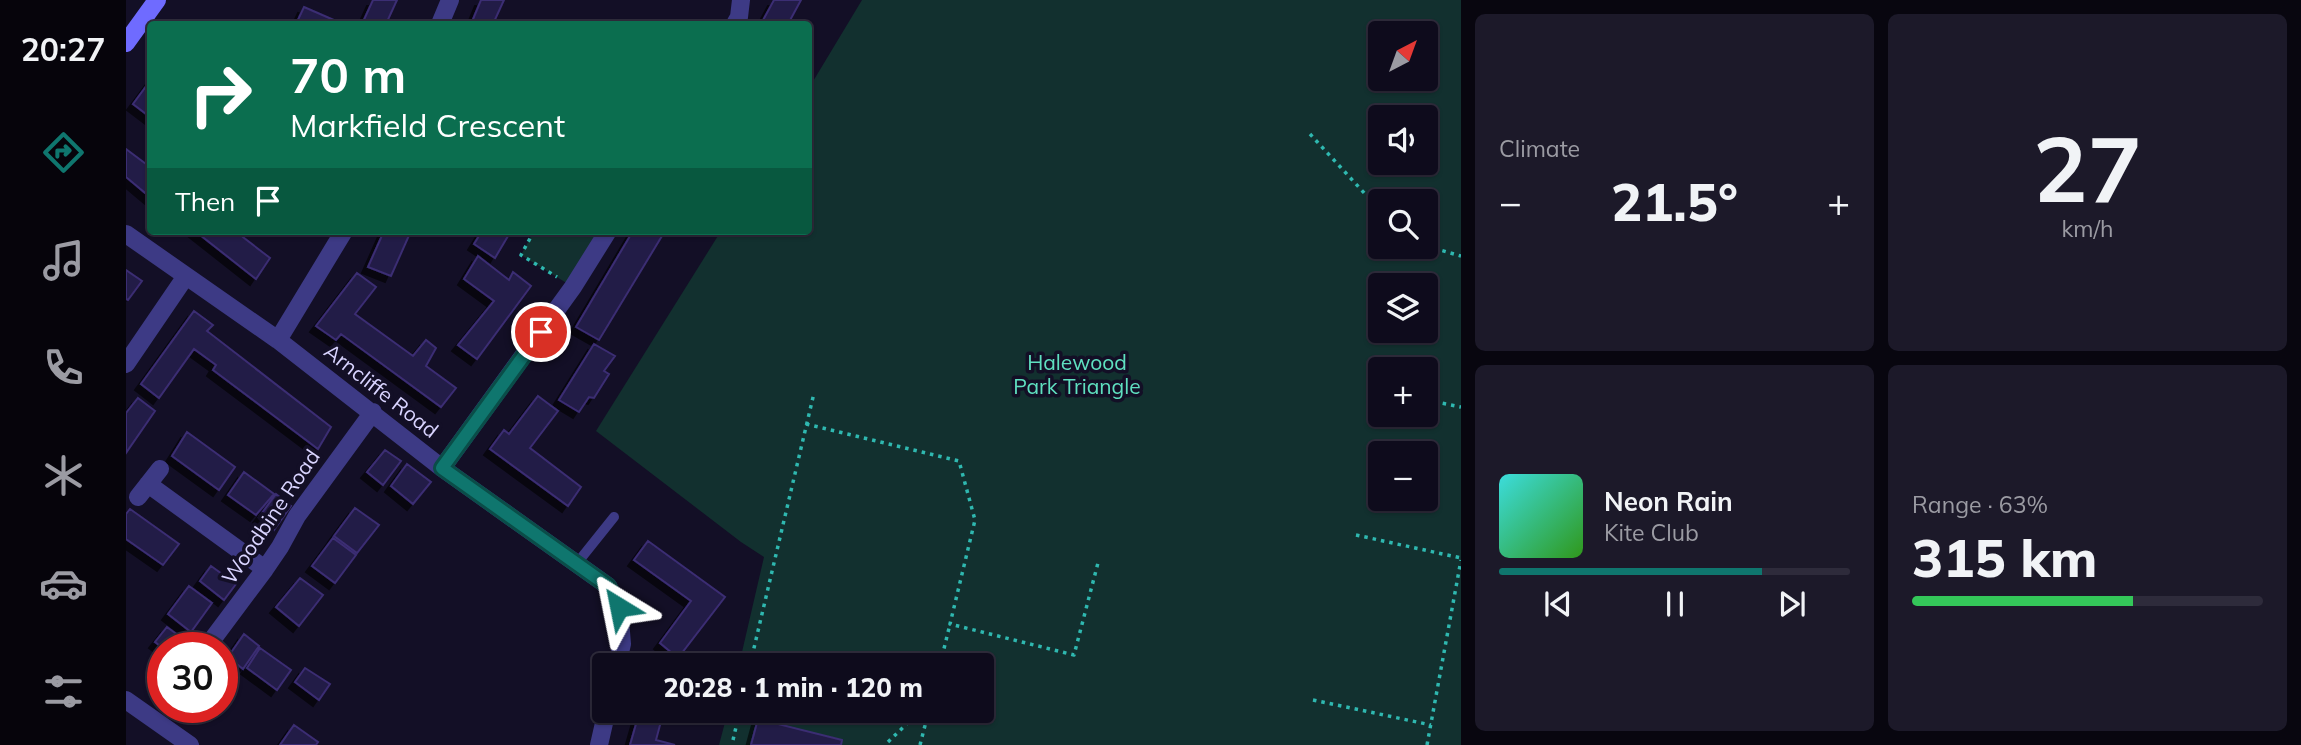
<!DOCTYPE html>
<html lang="en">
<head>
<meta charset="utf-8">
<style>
  body { margin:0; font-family:Mulish,sans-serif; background:#1c1929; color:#f1f3f6; height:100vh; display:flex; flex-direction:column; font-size:26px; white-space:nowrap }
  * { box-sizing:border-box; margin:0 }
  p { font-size:23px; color:#9b9ba3 }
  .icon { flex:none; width:38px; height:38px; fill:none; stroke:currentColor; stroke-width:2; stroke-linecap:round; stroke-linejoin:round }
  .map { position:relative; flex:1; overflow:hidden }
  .drawer { display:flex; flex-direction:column; gap:14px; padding:14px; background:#08060f; width:840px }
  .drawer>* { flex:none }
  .banner { position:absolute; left:21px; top:21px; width:665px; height:214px; border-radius:7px; box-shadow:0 2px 5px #0004,0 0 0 2px #2e2b3b; background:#0b6e4f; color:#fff; overflow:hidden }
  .needle { width:46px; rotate:41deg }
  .fabs { position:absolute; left:1242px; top:21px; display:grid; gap:14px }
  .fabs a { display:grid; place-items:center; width:70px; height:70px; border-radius:7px; background:#0e0b1c; box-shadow:0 2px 5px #0004,0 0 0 2px #2e2b3b; font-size:35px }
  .speed { position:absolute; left:21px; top:632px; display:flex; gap:14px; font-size:35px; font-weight:700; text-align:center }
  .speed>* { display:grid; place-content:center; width:91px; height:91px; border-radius:50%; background:#0e0b1c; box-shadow:0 2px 5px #0004,0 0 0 2px #2e2b3b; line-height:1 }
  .speed .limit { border:10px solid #d22; background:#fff; color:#111 }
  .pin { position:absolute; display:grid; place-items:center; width:60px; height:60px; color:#fff; margin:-30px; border:4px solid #fff; border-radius:50%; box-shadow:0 2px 7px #0007 }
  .me { position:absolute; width:77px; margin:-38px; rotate:325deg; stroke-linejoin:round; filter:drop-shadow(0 0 5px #0008) }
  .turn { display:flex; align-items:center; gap:24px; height:147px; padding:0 28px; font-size:32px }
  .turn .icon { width:91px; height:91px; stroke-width:2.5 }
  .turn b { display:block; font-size:49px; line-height:60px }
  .then { display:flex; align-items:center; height:66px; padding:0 28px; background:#0003; gap:14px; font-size:26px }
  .big { font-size:52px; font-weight:800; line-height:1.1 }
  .drawer .widget { flex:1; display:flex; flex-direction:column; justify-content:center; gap:10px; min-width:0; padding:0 24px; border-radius:10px; background:#1c1929 }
  .drawer .dial { align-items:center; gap:0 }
  .dial b { font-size:91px; line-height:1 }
  .song { display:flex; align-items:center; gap:21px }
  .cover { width:84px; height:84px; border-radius:10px; background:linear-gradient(135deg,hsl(180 70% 55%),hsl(110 70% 35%)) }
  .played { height:7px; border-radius:4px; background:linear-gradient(90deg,#0f766e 75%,#2e2b3b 75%) }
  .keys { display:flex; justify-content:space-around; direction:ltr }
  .heat { display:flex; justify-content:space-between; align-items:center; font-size:38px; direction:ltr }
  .charge { height:10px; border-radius:5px; background:linear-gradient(90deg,#34c759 63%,#2e2b3b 0) }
  .drawer .tiles { flex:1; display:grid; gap:14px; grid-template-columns:repeat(2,1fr) }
  .trip { position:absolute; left:466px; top:653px; width:402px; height:70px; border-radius:7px; background:#0e0b1c; box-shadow:0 2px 5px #0004,0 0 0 2px #2e2b3b; font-weight:800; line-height:70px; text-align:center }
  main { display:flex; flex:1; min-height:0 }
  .tabs { display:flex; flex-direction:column; width:126px; justify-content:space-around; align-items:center; background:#06040b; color:#9b9ba3 }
  .tabs .icon { width:49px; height:49px }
  .tabs .selected { color:#0f766e }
  .tabs b { font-size:32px; color:#f1f3f6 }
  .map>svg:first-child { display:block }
  .green { fill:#12302f; fill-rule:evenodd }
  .building { fill:#241b47; stroke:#3b2d73; stroke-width:2; filter:url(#shadow) }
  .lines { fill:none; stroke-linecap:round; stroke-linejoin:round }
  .path { stroke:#2fb8b0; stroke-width:3.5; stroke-dasharray:3.5 5; stroke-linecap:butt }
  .lane { stroke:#3d3a85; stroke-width:10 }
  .street { stroke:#3d3a85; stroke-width:18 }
  .secondary { stroke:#6f6bff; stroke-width:18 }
  .route-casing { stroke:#0a4d48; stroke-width:18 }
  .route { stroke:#0f766e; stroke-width:12 }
  .labels { text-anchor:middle; stroke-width:7; stroke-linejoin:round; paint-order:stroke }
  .park-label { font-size:21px; fill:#5fe0c0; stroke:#130f26 }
  .street-label { font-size:21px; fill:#d9d4ff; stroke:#130f26 }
</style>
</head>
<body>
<main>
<nav class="tabs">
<b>20:27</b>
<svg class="icon selected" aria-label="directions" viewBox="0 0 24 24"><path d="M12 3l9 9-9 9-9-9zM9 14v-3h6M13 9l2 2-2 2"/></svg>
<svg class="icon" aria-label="music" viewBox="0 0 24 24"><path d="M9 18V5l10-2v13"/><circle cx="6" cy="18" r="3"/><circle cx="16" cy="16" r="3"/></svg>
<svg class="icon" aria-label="phone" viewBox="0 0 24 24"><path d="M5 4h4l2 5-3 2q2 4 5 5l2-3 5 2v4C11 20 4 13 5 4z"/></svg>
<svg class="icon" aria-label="climate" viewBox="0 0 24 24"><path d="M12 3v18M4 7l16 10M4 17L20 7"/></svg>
<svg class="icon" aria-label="car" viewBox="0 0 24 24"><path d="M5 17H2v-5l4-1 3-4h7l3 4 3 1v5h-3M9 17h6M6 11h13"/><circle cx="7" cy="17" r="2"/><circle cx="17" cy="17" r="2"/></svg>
<svg class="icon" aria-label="filters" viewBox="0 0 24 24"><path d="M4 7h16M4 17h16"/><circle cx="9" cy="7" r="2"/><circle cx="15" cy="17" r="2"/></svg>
</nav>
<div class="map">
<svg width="1335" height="745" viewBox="0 0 1335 745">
  <defs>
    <filter id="shadow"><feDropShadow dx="-6" dy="6" stdDeviation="0" flood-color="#0009"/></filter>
  </defs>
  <rect width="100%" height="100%" fill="#130f26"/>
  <path class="green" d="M 736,0 L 1335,0 L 1335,745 L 593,745 L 602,711 L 856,710 L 856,665 L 613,665 L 638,557 L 615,542 L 470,431 L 595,231 L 682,231 L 683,88 ZM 1255,33 L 1300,33 L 1300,79 L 1255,79 ZM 1255,117 L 1300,117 L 1300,163 L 1255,163 ZM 1255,201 L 1300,201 L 1300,247 L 1255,247 ZM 1255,285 L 1300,285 L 1300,331 L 1255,331 ZM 1255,369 L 1300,369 L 1300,415 L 1255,415 ZM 1255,453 L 1300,453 L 1300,499 L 1255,499 Z
    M 408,231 L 482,231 L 447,287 L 395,255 Z"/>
  <path class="building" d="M 247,0 L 271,0 L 260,24 L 236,24 Z
    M 355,0 L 378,0 L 367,24 L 345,24 Z
    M 648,0 L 675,0 L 662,24 L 635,24 Z
    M 178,7 L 217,24 L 170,24 Z
    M 24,81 L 24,117 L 7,104 Z
    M 0,149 L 24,167 L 24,197 L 0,177 Z
    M 69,231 L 109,231 L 144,258 L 130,279 Z
    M 258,231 L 285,231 L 265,276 L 242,267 Z
    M 356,231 L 385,231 L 369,258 L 348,244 Z
    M 507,231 L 539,231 L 473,340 L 450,327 Z
    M 352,256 L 383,280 L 387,272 L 405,286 L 351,359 L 332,345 L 368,301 L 338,279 Z
    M 0,270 L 16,281 L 2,300 L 0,299 Z
    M 231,273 L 250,287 L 229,314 L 287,356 L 300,340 L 310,348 L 300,366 L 330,388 L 315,407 L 215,334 L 210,340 L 190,326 Z
    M 68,311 L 87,325 L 81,331 L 205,427 L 192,449 L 87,370 L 90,365 L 68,349 L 33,398 L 15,384 Z
    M 468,344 L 489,356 L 478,371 L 483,374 L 468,398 L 463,397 L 453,412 L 433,400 Z
    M 412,396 L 432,411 L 404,448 L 455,487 L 442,506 L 364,449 L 378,430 L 383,434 Z
    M 12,398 L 29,411 L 0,453 L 0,413 Z
    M 61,432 L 109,467 L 93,490 L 46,456 Z
    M 259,450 L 275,461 L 257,485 L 241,472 Z
    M 281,464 L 305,482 L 287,504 L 265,486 Z
    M 118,472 L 148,494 L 130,515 L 102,495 Z
    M 150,494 L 165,506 L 148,530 L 133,517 Z
    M 229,508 L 253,525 L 231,553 L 208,536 Z
    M 4,509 L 53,544 L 37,565 L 0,539 L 0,514 Z
    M 207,538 L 230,555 L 209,583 L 186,566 Z
    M 522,541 L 599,597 L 552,658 L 534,643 L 565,601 L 508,560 Z
    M 85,566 L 110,584 L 98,600 L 74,581 Z
    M 174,578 L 197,595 L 173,626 L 150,607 Z
    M 63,586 L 86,603 L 65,632 L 42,614 Z
    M 41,627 L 64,644 L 62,648 L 37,648 L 29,642 Z
    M 118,634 L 133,646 L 117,669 L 102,657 Z
    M 134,648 L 165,670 L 151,690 L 121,668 Z
    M 179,668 L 204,684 L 193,700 L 169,682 Z
    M 514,710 L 538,710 L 530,740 L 549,745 L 504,745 Z
    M 632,719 L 716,740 L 715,745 L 625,745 Z
    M 168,725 L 192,742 L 190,745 L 154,745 Z"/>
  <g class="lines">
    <path class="path" d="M 1184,134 L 1241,196 L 1255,217
      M 408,231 L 395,255 L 431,277
      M 1300,246 L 1335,256
      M 1251,391 L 1255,391
      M 1300,400 L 1335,407
      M 680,424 L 833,461 L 849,520 L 824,624 L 948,655 L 973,559
      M 1230,535 L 1335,558
      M 624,665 L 688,393
      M 814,665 L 824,624
      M 1187,700 L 1305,725
      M 607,740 L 614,710
      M 762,742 L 795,710
      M 794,745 L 803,710
      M 1301,745 L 1335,560"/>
    <path class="lane" d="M 452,562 L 488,517"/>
    <path class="street" d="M 314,24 L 324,0
      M 609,24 L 613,17 L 615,0
      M 0,234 L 152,340 L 316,468 L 482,586 L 493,607 L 496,644 L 491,665
      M 152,340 L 218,231
      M 0,364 L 60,276
      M 316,468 L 447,287 L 482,231
      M 22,484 L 139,569
      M 12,497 L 34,469
      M 80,648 L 139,569 L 154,547 L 171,516 L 247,412
      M 0,700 L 64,745
      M 473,745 L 481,710"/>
    <path class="secondary" d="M 0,43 L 31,0"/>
  </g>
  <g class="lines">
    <g class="route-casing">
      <path id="route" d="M 415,332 L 316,468 L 482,586 L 493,607"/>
    </g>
    <use href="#route" class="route"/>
  </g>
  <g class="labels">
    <g class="park-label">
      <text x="951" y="370">Halewood<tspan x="951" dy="24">Park Triangle</tspan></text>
    </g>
    <g class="street-label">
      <text transform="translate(255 391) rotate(38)" y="7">Arncliffe Road</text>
      <text transform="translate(145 517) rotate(-56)" y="7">Woodbine Road</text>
    </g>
  </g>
</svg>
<div class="fabs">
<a><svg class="needle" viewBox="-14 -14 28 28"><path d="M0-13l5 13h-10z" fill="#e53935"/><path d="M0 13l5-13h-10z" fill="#9b9ba3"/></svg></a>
<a><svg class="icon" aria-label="sound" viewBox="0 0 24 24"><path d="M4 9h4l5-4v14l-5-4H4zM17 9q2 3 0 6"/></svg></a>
<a><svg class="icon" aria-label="search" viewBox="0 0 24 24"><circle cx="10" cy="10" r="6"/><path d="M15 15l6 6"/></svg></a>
<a><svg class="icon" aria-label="layers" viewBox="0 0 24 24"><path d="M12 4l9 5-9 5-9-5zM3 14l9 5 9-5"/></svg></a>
<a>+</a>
<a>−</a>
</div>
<div class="speed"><div class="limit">30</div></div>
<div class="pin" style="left:415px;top:332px;background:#d93025"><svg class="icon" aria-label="arrive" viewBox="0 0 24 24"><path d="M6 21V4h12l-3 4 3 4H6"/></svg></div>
<svg class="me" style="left:493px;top:607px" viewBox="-20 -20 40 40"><path d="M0-17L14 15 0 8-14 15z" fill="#0f766e" stroke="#fff" stroke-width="4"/></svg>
<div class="trip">20:28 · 1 min · 120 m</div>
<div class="banner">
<div class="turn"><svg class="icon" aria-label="right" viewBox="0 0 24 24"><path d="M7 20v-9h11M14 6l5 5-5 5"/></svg><div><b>70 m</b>Markfield Crescent</div></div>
<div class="then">Then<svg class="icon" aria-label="arrive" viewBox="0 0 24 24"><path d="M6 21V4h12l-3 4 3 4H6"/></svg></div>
</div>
</div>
<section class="drawer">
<div class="tiles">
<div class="widget"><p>Climate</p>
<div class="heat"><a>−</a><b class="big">21.5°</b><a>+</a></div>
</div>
<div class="widget dial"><b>27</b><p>km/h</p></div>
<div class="widget">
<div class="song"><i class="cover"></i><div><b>Neon Rain</b><p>Kite Club</p></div></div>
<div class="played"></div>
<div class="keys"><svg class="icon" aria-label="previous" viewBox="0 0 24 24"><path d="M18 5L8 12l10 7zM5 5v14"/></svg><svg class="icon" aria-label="pause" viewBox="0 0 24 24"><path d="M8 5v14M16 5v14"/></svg><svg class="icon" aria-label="next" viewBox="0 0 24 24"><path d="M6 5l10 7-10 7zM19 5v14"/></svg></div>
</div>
<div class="widget"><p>Range · 63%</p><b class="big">315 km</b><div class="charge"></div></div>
</div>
</section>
</main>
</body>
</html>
